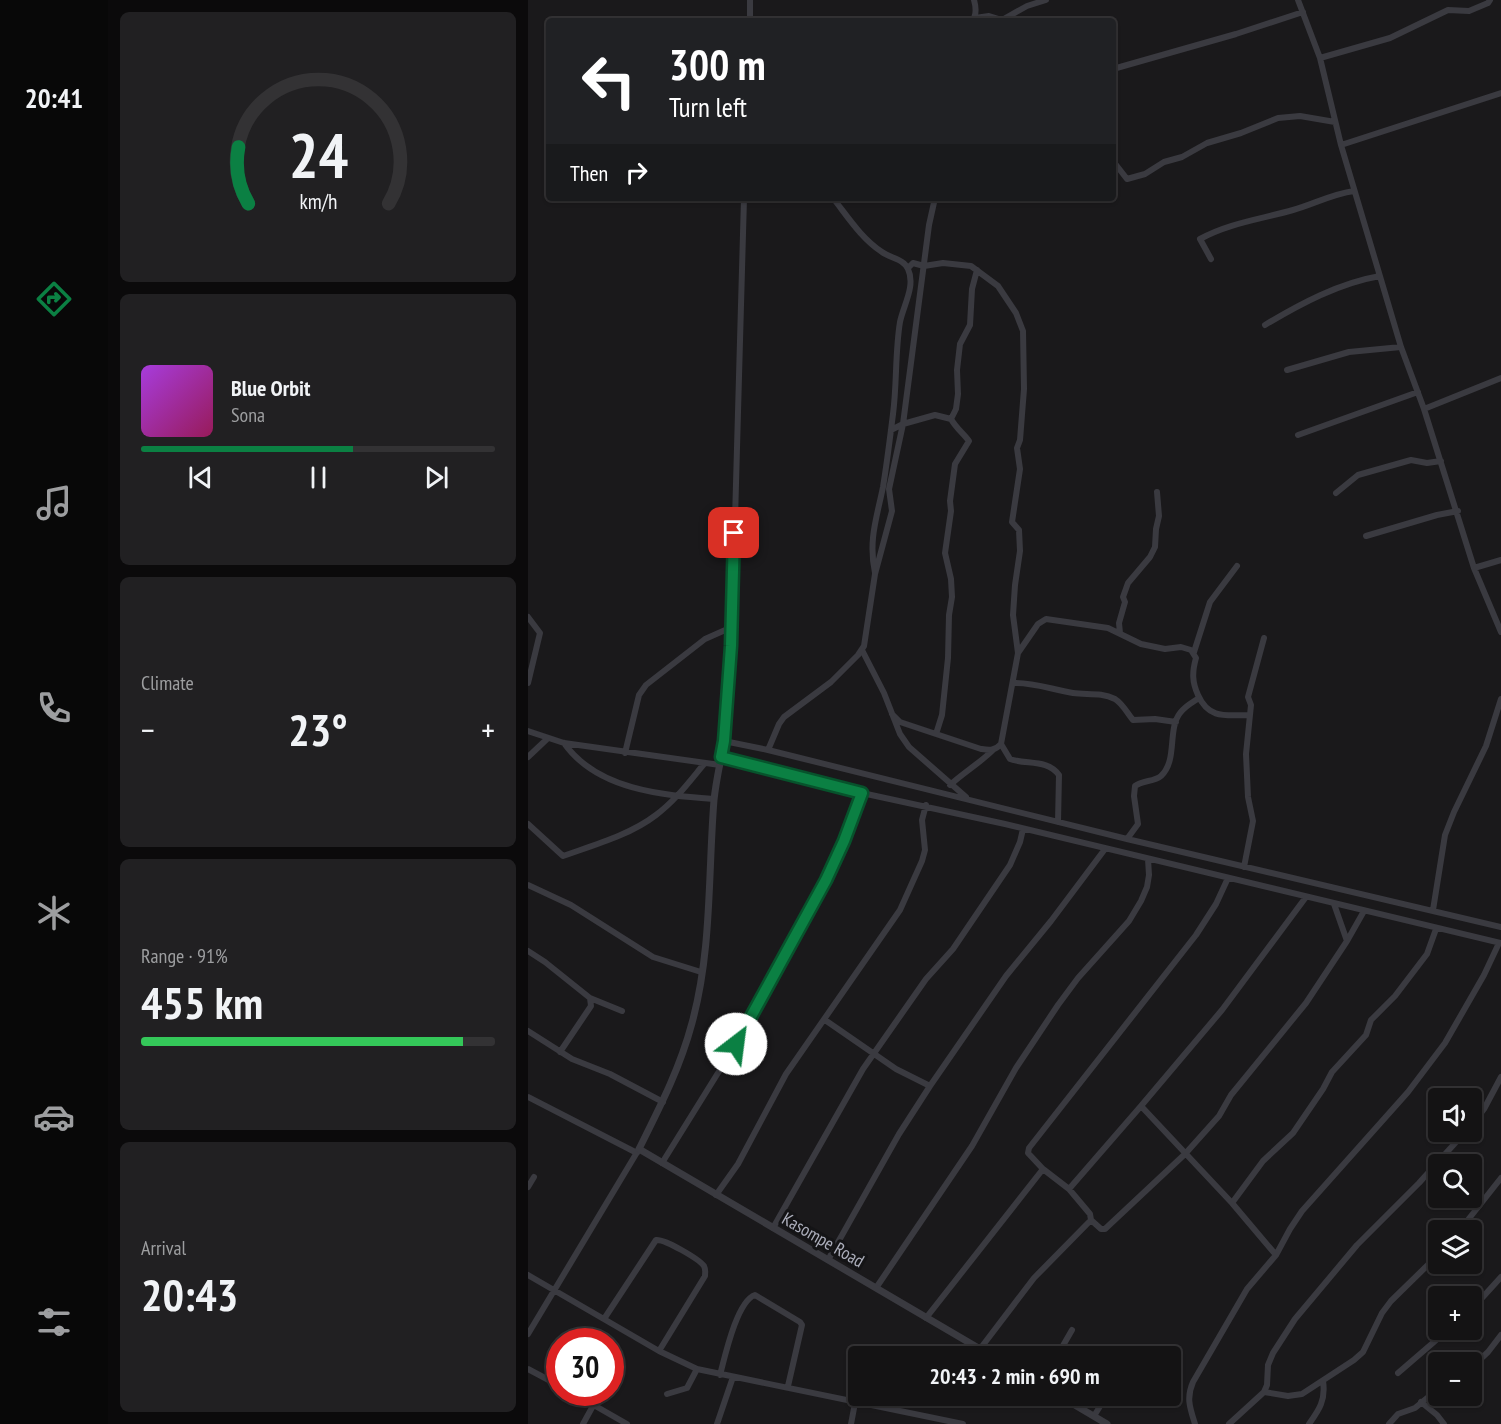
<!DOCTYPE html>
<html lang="en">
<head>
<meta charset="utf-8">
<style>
  body { margin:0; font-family:"PT Sans Narrow",sans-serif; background:#212022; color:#f1f3f6; height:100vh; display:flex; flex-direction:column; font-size:22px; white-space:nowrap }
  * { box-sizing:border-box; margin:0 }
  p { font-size:20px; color:#9d9ea0 }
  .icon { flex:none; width:33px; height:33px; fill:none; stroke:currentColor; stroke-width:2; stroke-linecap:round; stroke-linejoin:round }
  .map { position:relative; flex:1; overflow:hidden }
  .details { display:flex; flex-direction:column; gap:12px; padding:12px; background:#0b0a0b; width:420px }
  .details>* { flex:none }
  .guide { position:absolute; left:18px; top:18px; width:570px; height:183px; border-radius:6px; box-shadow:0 2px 4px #0004,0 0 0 2px #333234; background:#202124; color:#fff; overflow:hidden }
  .tools { position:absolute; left:900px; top:1088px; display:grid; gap:12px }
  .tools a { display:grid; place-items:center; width:54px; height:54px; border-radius:6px; background:#141314; box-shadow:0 2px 4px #0004,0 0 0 2px #333234; font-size:30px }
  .speed { position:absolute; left:18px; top:1328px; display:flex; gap:12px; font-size:30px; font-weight:700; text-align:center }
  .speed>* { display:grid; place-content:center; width:78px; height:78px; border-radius:50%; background:#141314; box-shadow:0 2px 4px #0004,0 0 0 2px #333234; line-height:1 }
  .speed .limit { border:9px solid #d22; background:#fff; color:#111 }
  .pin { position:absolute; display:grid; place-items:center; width:51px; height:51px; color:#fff; margin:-26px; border-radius:12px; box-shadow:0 3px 9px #0006 }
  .me { position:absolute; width:66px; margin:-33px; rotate:30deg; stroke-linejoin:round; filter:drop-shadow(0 0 4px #0008) }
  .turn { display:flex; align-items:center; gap:21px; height:126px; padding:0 24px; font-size:27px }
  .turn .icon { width:78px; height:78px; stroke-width:2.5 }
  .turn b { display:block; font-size:42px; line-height:51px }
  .then { display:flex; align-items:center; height:57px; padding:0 24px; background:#0003; gap:12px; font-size:22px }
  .big { font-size:45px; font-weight:700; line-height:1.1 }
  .details .widget { flex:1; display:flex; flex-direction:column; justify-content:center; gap:9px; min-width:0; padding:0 21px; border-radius:9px; background:#212022 }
  .details .dial { align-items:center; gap:0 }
  .dial svg { height:156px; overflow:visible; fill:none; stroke:#333234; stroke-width:7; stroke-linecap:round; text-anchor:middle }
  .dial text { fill:#f1f3f6; stroke:none }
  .song { display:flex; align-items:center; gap:18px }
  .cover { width:72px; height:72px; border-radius:9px; background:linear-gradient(135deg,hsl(280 70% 55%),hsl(330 70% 35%)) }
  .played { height:6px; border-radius:3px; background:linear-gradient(90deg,#0b8043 60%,#333234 60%) }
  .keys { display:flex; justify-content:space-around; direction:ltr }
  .heat { display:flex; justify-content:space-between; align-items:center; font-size:33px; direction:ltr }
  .charge { height:9px; border-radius:4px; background:linear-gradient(90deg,#34c759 91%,#333234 0) }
  .trip { position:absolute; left:320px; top:1346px; width:333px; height:60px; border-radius:6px; background:#141314; box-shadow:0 2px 4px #0004,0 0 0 2px #333234; font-weight:700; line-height:60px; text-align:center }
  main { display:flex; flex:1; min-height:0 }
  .tab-bar { display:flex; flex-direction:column; width:108px; justify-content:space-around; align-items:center; background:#080808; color:#9d9ea0 }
  .tab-bar .icon { width:42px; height:42px }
  .tab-bar .on { color:#0b8043 }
  .tab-bar b { font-size:27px; color:#f1f3f6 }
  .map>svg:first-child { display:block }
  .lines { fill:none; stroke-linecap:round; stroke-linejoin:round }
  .minor { stroke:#3a3a40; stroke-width:6 }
  .tertiary { stroke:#3a3a40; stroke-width:7 }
  .route-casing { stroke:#07532c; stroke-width:15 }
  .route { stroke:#0b8043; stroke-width:10 }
  .labels { text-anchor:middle; stroke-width:6; stroke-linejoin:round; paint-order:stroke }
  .street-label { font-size:18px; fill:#acaebb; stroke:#141416 }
</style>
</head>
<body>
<main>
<nav class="tab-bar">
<b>20:41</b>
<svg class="icon on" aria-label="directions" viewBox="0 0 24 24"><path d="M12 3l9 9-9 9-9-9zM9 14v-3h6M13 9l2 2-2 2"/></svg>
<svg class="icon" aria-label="music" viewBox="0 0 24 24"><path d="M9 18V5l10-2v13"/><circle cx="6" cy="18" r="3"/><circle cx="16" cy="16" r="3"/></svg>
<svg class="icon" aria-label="phone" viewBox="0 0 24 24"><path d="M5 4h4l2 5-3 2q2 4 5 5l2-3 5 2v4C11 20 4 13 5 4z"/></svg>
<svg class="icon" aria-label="climate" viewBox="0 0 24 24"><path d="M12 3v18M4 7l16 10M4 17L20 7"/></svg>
<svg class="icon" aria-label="car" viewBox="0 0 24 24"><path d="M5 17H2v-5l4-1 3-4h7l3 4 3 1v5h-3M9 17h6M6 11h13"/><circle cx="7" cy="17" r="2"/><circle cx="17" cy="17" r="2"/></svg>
<svg class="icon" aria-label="filters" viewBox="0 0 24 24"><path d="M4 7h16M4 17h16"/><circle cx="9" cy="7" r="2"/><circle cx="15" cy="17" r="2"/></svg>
</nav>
<section class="details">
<div class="widget dial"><svg viewBox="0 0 100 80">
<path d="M14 69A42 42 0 1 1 86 69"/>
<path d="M14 69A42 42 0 0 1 9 40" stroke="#0b8043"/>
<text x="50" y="56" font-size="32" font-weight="700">24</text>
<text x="50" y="72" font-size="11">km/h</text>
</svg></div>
<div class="widget">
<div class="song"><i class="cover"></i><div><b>Blue Orbit</b><p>Sona</p></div></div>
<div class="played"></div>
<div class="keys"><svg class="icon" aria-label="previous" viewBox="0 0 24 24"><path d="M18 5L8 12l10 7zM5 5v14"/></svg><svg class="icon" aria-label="pause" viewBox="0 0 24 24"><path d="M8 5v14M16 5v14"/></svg><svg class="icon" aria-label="next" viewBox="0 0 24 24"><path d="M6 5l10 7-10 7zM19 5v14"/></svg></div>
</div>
<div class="widget"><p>Climate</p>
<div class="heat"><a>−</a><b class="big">23°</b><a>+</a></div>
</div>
<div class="widget"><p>Range · 91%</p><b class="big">455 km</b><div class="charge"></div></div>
<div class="widget"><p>Arrival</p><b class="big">20:43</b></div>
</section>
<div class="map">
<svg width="973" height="1424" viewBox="0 0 973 1424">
  <rect width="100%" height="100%" fill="#1a191b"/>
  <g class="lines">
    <path class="minor" d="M 770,0 L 792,58 L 813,145 L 873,347 L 896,409 L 946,568 L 973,632
      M 447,18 L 461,16 L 474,20 L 499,6 L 518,0
      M 222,21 L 222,0
      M 444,21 C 449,15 448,7 446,0
      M 792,58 L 862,38 L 920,10 L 941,11 L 960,3 L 962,0
      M 585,69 L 708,34 L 775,12
      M 813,145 L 973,93
      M 585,161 L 599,179 L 617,174 L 636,162 L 654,157 L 679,143 L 713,133 L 750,118 L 772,116 L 807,122
      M 216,198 L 204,627 L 196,741 L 240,750 L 599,839 L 973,927
      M 305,198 C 320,217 333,238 354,252 C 362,258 376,259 380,269 C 388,286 375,306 372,322 C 367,352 369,384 365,414 C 362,438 359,463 355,487 C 349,517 340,540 347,573
      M 683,259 L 672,239 C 701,223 734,219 765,210 C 786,204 804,194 826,191
      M 380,268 L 385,263 L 396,266 L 415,263 L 443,266 L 470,286 L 488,313 L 495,331 L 496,389 L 492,440 L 489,448 L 492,469 L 484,522 L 491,530 L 492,551 L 487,585 L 485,615 L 490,653
      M 737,325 C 772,304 811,283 852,276
      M 759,370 L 821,352 L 873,347
      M 896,409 L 973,378
      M 423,419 L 428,409 L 430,394 L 429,370 L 432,344 L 442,325 L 444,289 L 449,270
      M 363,430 L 375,424 L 407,415 L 423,419 C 428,428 435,433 441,441 L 427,464 L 422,501 L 423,511 L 417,553 L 423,579 L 424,597 L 421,615 L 420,658 L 414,715 L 408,734
      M 770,435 L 890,392
      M 808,493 L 830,475 L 883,460 L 899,463 L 913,461
      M 838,536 L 909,515 L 930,511
      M 946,568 L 973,560
      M 0,617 L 12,633 L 0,683
      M 592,633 L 591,623 L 597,602 L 595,597 L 600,583 L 622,557 L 627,547 L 628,529 L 631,516 L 629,492
      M 334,650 L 356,693 L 372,734 L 381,747 L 438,797
      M 666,652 L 682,602 L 709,566
      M 485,683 C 506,682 525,690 545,693 C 559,695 573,692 587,699 C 595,704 599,713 605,720 L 627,719 L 648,722
      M 364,714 L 372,722 L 453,749 C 461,750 467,751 473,744 L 490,653 L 510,624 L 518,619 L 580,628 L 613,644 L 637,649 L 653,647 L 663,650 L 668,658 C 664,672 664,682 670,695 C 681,720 699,715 722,715
      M 0,731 L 36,743 L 192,765
      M 36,743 C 69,790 134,795 186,799
      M 473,744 L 482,759 C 499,765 519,759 531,775 L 530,822
      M 240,750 L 251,724 L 256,717 L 303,682 L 330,655 L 336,646 L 347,574 L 364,511 L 361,489 L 375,424 L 401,225 L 407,198
      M 97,753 L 111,695 L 118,685 L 177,639 L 204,627
      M 0,757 L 19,739
      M 193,757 L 334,793 L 477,824 L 973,943
      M 422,785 C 436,772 452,763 465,750
      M 0,824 L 35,856 C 66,845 102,835 128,815 C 147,801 161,782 176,764
      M 599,839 L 610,824 L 606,796 L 607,786 C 615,780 626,782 633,776 C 650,760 639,730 652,713 C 657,706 665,702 671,698
      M 716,867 L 725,821 L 720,797 L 718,754 L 723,705 L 720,697 L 736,638
      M 0,885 L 43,905 L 125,957 L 173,972
      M 905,910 L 917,835 L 926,812 L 958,746 L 973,699
      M 819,941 L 836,911
      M 0,951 L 17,962 L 62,998 L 63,1006 L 32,1052
      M 62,998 L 94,1011
      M 297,1020 L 368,1069 L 402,1086
      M 0,1031 L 44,1059 L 82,1074 L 135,1102
      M 0,1097 L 109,1153
      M 613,1106 L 694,1010 L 778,897
      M 944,1125 L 956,1109 L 973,1077
      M 134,1163 L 208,1044 L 284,907 L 311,853 L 334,793
      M 515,1169 L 541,1189 L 613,1106 L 704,1203
      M 0,1187 L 6,1177
      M 188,1195 L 210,1164 L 258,1074 L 372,910 L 394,861 L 397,850 L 394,820 L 398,805
      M 563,1220 L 573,1229 L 577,1229 L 657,1154 L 691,1116 L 703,1095 L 778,1003 L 819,941 L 806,904
      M 245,1228 L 335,1069 L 398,979 L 425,949 L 482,865 L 492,842 L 495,829
      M 932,1230 L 973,1178
      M 748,1255 L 704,1203 L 735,1161 L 765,1133 L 795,1089 L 804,1072 L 838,1035 L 843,1020 L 867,996 L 899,954 L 908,929
      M 300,1260 L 371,1134 L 402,1086 L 478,976 L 523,921 L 577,849
      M 0,1275 L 131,1351 L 169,1369 L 435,1424
      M 348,1288 L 444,1146 L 488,1068 L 530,1005 L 550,978 L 601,921 L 613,901 L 619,887 L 621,875 L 620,859
      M 944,1309 L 973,1277
      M 398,1318 L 515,1169 L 500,1153 L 501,1148 L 668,935 L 688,904 L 700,878
      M 76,1319 L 128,1240 C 137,1239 171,1259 176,1266 C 178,1270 177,1272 177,1276 L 131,1351
      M 0,1334 L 111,1149
      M 452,1349 L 506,1278 L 563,1220 L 562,1214 L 541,1189
      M 529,1356 L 544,1330
      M 944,1367 L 960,1352 L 973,1335
      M 0,1369 L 32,1386
      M 870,1373 L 921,1329
      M 192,1375 C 197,1356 209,1301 227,1295 L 272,1322 L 274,1325 L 260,1386
      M 43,1392 L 99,1424
      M 736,1392 L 760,1396 L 774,1394 L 826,1360 L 835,1352 L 854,1313 L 863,1301 L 910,1255
      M 139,1394 L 159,1388 L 169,1369
      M 893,1402 L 909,1415 L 916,1424
      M 566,1416 L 579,1395
      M 55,1424 L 66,1404
      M 189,1424 L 205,1377
      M 323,1424 L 327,1403
      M 667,1424 C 662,1408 658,1398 665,1382 L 719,1289 L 748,1255 L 762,1229 L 774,1211 L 880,1092 L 917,1043 L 956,975 L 971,943
      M 701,1424 L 736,1392 L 739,1385 L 740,1365 L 745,1353 L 767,1319 L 829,1245 L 891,1183 L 938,1131
      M 781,1424 C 791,1410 798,1400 795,1381
      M 861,1424 L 870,1414 L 887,1408 L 910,1389"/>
    <path class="tertiary" d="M 196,741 C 193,760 188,780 186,800 C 180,874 184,950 164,1023 C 152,1068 132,1107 111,1149 L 464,1356
      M 530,1395 L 579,1424"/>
  </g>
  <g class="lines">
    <g class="route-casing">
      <path id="route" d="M 206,533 L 203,646 L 196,741 L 193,757 L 334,793 L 316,841 L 298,880 L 208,1044"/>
    </g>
    <use href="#route" class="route"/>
  </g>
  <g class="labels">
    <g class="street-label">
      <text transform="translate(295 1240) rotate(30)" y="6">Kasompe Road</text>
    </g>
  </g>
</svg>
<div class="tools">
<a><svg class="icon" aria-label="sound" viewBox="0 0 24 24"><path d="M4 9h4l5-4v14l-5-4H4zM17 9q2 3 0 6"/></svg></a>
<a><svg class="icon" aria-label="search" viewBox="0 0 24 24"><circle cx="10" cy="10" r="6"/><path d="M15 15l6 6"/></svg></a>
<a><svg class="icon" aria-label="layers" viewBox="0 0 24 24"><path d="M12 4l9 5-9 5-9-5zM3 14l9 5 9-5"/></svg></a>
<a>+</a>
<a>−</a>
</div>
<div class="speed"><div class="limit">30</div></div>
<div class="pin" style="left:206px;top:533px;background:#d93025"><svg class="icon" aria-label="arrive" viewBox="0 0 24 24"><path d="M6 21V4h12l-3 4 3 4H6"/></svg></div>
<svg class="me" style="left:208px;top:1044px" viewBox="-20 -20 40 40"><circle r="19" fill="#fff"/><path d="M0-13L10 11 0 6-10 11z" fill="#0b8043"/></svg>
<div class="trip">20:43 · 2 min · 690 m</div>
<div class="guide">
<div class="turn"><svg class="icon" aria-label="left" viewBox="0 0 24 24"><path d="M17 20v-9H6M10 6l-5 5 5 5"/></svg><div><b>300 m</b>Turn left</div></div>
<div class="then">Then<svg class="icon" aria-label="right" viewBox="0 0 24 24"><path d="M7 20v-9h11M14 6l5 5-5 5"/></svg></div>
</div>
</div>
</main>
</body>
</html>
